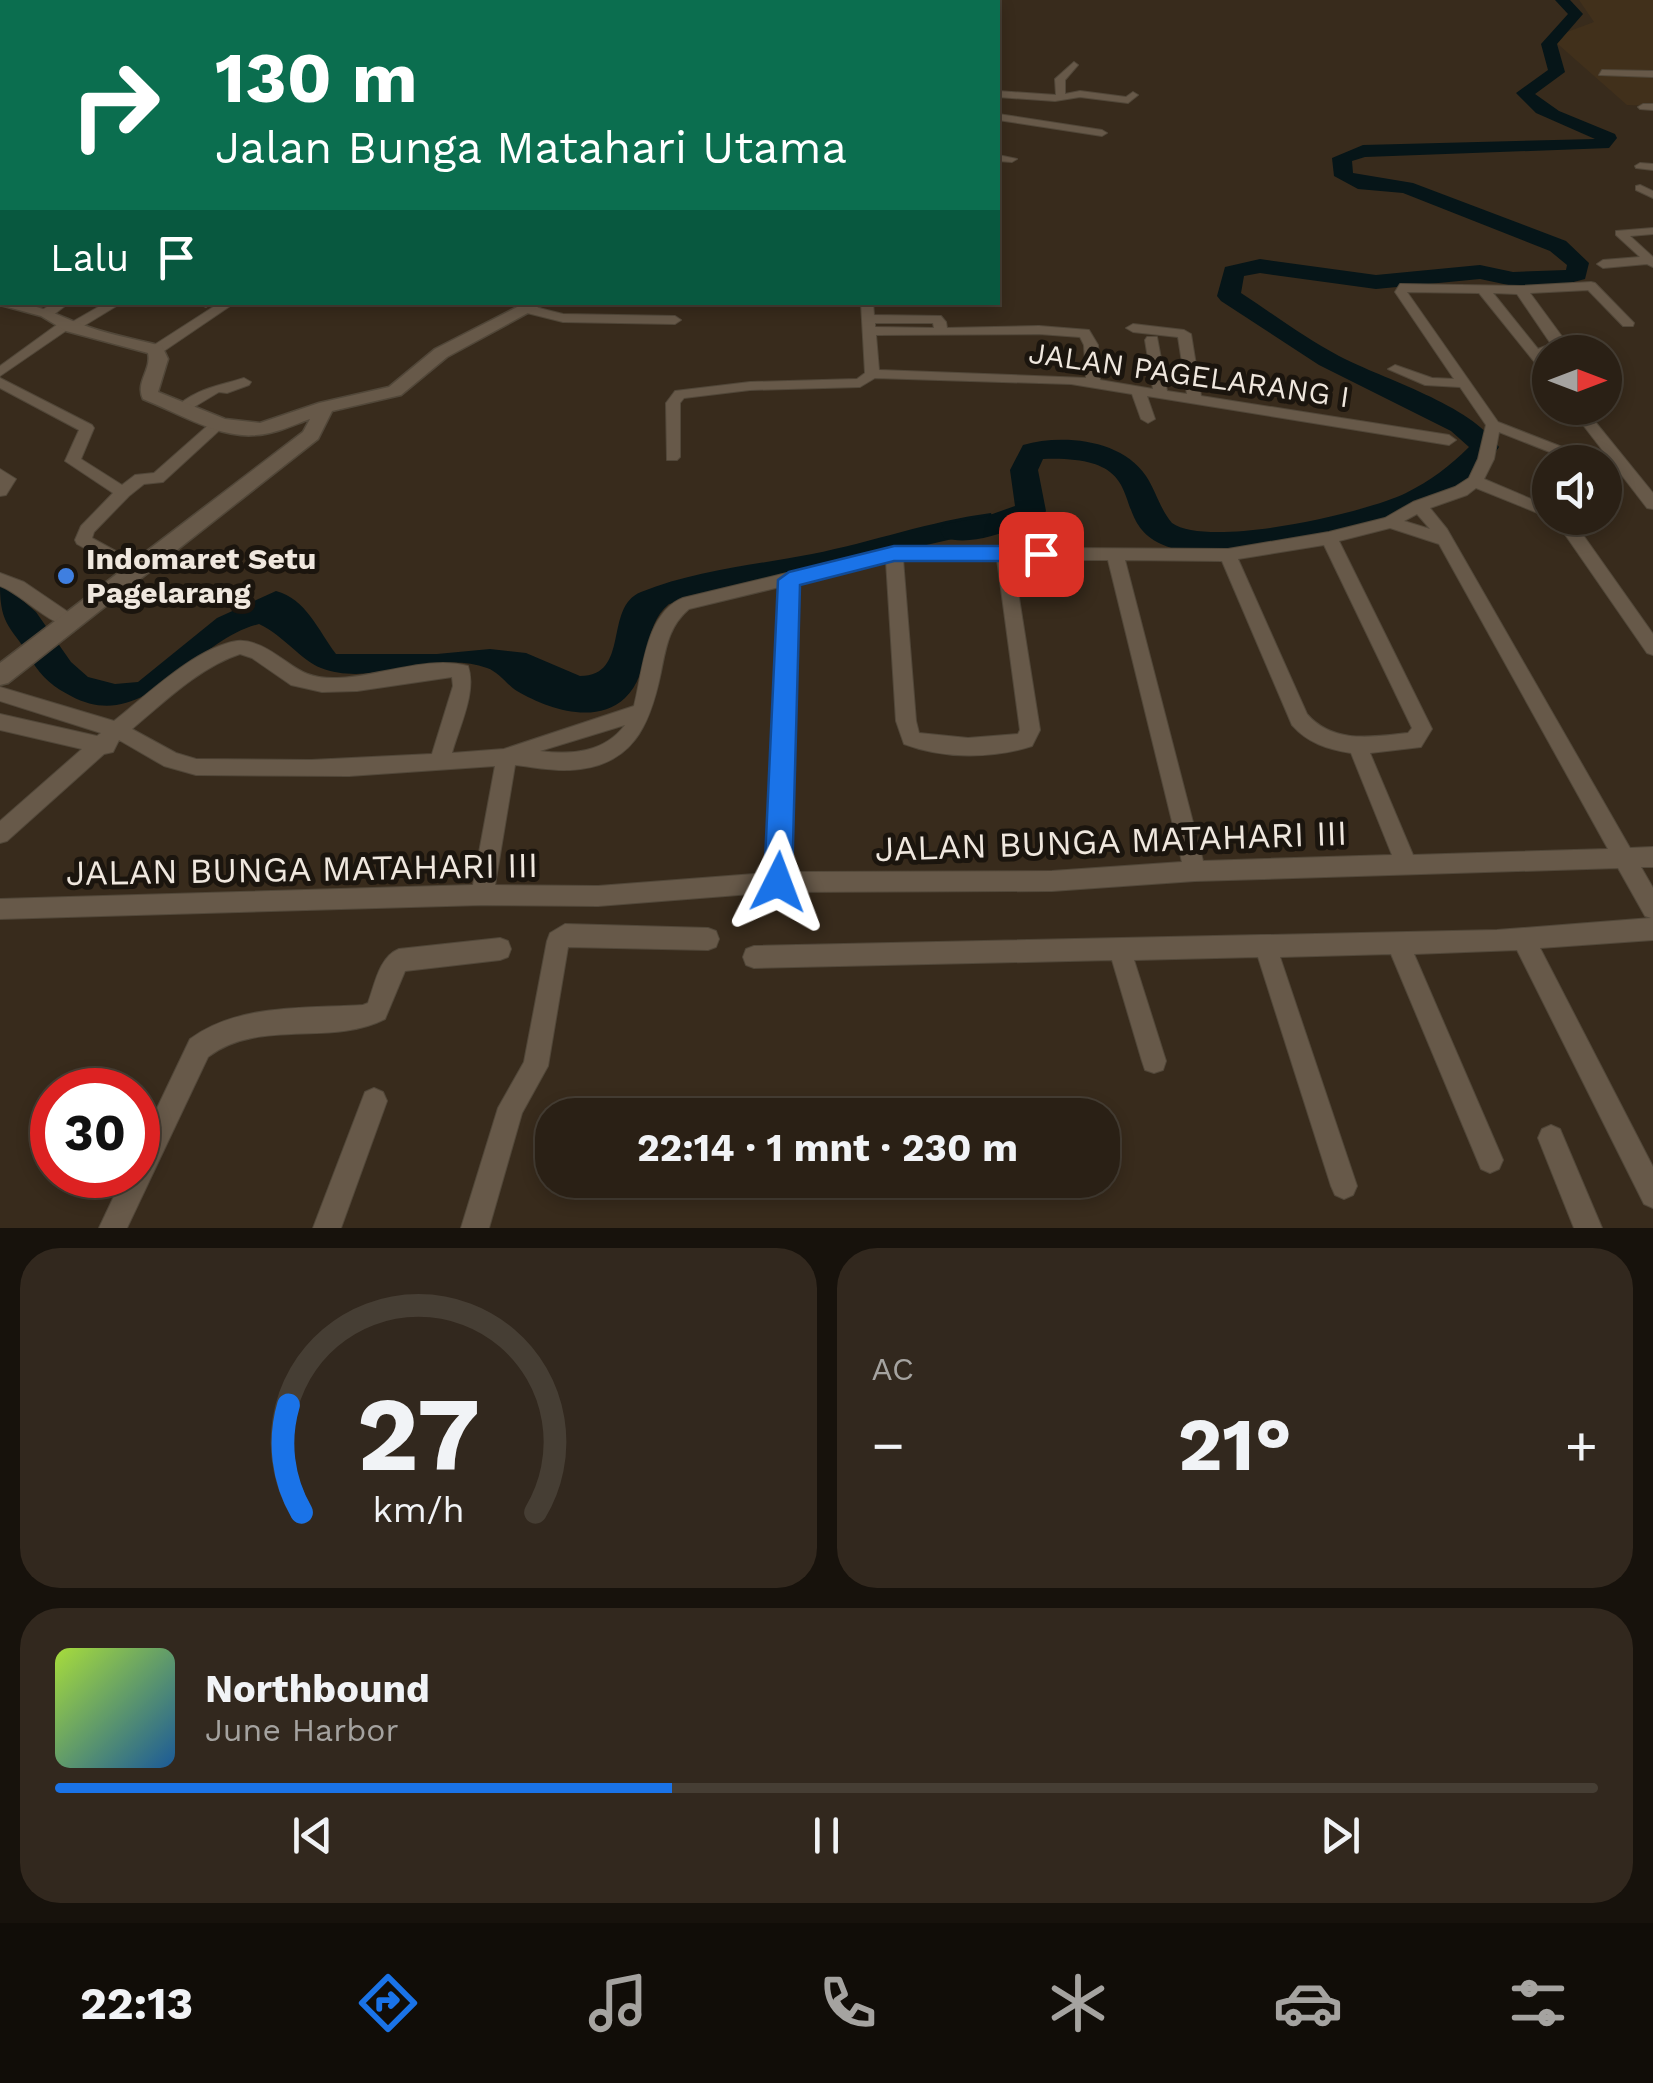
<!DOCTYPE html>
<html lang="id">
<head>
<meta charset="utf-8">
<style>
  body { margin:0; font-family:"Work Sans",sans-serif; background:#32281e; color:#f1f3f6; height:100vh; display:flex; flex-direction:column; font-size:38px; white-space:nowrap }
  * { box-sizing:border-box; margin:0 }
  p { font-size:32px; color:#a5a3a0 }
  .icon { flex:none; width:55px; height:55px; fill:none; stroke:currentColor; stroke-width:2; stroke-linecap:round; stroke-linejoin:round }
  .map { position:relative; height:1228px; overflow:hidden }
  .panel { display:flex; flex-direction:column; gap:20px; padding:20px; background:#17120c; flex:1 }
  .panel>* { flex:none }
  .top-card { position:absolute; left:0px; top:0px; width:1000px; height:305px; box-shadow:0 5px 15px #0003,0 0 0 2px #463e34; background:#0b6e4f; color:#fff; overflow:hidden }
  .needle { width:65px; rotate:90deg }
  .tools { position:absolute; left:1532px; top:335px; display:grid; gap:20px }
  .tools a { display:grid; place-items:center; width:90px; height:90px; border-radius:50%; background:#2a2015; box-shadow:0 5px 15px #0003,0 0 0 2px #463e34; font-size:50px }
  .speed { position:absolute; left:30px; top:1068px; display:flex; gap:20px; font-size:50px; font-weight:700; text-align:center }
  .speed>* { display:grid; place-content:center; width:130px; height:130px; border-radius:50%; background:#2a2015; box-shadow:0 5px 15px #0003,0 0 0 2px #463e34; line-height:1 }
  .speed .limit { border:15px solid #d22; background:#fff; color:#111 }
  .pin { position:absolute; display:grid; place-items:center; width:85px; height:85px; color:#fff; margin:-42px; border-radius:20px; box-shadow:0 5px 15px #0006 }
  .me { position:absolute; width:110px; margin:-55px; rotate:3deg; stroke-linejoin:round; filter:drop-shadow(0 0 8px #0008) }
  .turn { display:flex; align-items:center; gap:35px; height:210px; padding:0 50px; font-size:45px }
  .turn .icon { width:130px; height:130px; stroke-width:2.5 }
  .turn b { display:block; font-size:70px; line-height:85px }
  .then { display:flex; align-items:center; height:95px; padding:0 50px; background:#0003; gap:20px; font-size:38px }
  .big { font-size:75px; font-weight:700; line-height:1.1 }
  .panel .widget { flex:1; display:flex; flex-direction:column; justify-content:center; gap:15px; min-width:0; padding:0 35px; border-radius:40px; background:#32281e }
  .panel .dial { align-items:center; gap:0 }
  .dial svg { height:260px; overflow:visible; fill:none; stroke:#463e34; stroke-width:7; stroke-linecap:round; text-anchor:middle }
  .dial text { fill:#f1f3f6; stroke:none }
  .song { display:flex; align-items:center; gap:30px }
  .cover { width:120px; height:120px; border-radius:15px; background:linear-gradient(135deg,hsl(80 70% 55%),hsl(210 70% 35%)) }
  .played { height:10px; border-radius:5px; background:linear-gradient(90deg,#1a73e8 40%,#463e34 40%) }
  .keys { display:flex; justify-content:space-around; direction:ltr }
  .heat { display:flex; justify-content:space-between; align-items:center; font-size:55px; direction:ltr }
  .panel .tiles { flex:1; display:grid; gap:20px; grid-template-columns:1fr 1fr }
  .widget:last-child { grid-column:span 2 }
  .trip { position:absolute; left:535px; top:1098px; width:585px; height:100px; border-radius:40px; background:#2a2015; box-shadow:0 5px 15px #0003,0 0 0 2px #463e34; font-weight:700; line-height:100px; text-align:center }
  .menu { display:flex; height:160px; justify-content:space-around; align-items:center; background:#110d08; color:#a5a3a0 }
  .menu .icon { width:70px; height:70px }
  .menu .current { color:#1a73e8 }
  .menu b { font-size:45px; color:#f1f3f6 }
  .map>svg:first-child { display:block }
  .built { fill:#41301b }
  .water { fill:#061518 }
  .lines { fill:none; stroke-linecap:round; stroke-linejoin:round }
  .river { fill:#061518; fill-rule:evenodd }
  .minor-casing { stroke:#514739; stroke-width:2 }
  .tertiary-casing { stroke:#514739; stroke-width:3 }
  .secondary-casing { stroke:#514739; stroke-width:3 }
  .minor { fill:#675949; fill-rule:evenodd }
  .tertiary { fill:#675949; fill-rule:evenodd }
  .secondary { fill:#8e6b34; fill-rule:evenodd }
  .route { fill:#1a73e8; stroke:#114b97; stroke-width:2.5 }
  .shop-dot { fill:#3f7fe0; stroke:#1b150e; stroke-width:4 }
  .labels { text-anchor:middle; stroke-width:10; stroke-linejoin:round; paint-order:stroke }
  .street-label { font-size:30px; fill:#efe7de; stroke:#1b150e }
  .poi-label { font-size:30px; font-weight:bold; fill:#efe7de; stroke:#1b150e; text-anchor:start }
  .near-street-label { font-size:35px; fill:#efe7de; stroke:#1b150e }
</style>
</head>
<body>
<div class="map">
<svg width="1653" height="1228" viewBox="0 0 1653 1228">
  <rect width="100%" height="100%" fill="#382b1c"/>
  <path class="built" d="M 1579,0 L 1653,0 L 1653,106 L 1627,105 L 1551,38 L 1594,22 Z"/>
  <path class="water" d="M 991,513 L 996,529 L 669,604 C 641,626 652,673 625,698 C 595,726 546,708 517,691 C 507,685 499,672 487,668 C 435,649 372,688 321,668 C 302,661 283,635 259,624 C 191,641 145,736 71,696 C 55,688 41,677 32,661 C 13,627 0,628 0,586 L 6,586 L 36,612 L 71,662 L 88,677 L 115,684 L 138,682 L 217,618 L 276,591 C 306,599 318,630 336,654 L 437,654 L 490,649 L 526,653 L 580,676 C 631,676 603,607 641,592 C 696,570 755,565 812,554 C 873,542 930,521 991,513 Z"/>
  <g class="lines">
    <path class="river" d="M 1555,0 L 1570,0 L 1583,14 L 1557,44 L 1565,72 L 1535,94 L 1559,111 L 1615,134 L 1617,138 L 1609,148 L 1365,157 L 1352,161 L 1353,173 L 1413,183 L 1566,241 L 1589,263 L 1585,279 L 1555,287 L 1513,286 L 1480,279 L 1376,289 L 1260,273 L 1244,276 L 1241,293 C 1273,314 1305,338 1339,356 C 1385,380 1470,404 1499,447 C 1482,472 1455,492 1429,505 C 1375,533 1216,571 1161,544 C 1105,518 1157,455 1043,459 L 1038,470 L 1046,511 L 1041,518 C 1012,529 976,547 944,538 L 940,531 L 944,524 L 984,517 L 1015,506 L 1010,470 L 1023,445 C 1062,434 1121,439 1146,476 C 1156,491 1160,509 1172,523 C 1209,549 1365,513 1406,493 C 1430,481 1450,466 1469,447 L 1451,431 L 1319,365 L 1221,301 L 1217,296 L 1225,267 L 1260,259 L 1376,275 L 1480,265 L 1513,272 L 1566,270 L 1567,265 L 1550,251 L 1403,193 L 1358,189 L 1334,176 L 1332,158 L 1363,145 L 1595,139 L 1536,113 L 1516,93 L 1548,70 L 1541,44 L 1568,14 Z
      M 0,82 L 2,82 L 2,92 L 0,92 Z"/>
    <g class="minor-casing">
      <path id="minor" d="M 1074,62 L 1078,65 L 1065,80 L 1065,94 L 1080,91 L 1126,97 L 1133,92 L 1138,95 L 1128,103 L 1080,97 L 1055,101 L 998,97 L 998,91 L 1056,95 L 1055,79 Z
        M 1602,70 L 1653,71 L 1653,77 L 1599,75 Z
        M 2,72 L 2,79 L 0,80 L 0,73 Z
        M 0,102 L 2,102 L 2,108 L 0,108 Z
        M 1643,104 L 1653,104 L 1653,110 L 1640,109 L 1638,107 Z
        M 998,114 L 1102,130 L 1107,133 L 1102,136 L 998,120 Z
        M 0,144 L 2,144 L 2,150 L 0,150 Z
        M 998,155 L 1017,159 L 1012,162 L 998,161 Z
        M 1640,163 L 1653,164 L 1653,170 L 1636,168 L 1635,166 Z
        M 1640,185 L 1653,191 L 1653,198 L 1636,190 L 1636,186 Z
        M 0,196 L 2,196 L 2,203 L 0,203 Z
        M 0,228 L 2,228 L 2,235 L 0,235 Z
        M 1653,228 L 1653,234 L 1630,236 L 1653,257 L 1653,267 L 1647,264 L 1603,268 L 1597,264 L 1603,260 L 1640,257 L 1616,235 L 1616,231 Z
        M 1591,282 L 1595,283 L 1634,323 L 1633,326 L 1623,326 L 1588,290 L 1530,293 L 1566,342 L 1562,350 L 1544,356 L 1550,363 L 1550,376 L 1545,375 L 1479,293 L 1407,292 L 1498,422 L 1593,459 L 1595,462 L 1575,462 L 1499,432 L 1494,459 L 1484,479 L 1550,507 L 1550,518 L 1567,518 L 1576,525 L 1653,634 L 1653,655 L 1647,653 L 1564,533 L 1550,518 L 1476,488 L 1467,495 L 1430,508 L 1447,529 L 1630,848 L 1653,847 L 1653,867 L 1641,867 L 1653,888 L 1653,940 L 1540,948 L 1653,1167 L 1653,1208 L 1644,1204 L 1517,950 L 1414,954 L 1503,1160 L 1499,1169 L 1490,1173 L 1481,1169 L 1391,954 L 1280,957 L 1357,1186 L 1353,1195 L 1344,1199 L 1335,1195 L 1331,1186 L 1258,957 L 1134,960 L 1166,1061 L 1163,1070 L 1154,1073 L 1145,1070 L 1142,1061 L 1112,960 L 754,968 L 746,965 L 743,957 L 746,949 L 754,946 L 1497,930 L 1651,918 L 1645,916 L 1618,868 L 1195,881 L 1052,891 L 778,892 L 598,906 L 482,905 L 0,919 L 0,899 L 473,885 L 495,766 L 349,776 L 196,775 L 164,766 L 119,740 L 113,752 L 104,754 L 7,841 L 0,843 L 0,821 L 82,749 L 0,730 L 0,714 L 97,736 L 101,733 L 0,701 L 0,687 L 114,721 C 146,696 196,647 237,641 C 247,640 258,644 267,649 C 295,665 301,679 337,678 C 377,677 429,655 468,666 C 477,692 459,727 452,753 L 504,749 L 634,706 C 643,672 645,613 683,598 L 894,547 L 1228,549 L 1329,532 L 1385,518 L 1413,502 L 1455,487 L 1469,478 L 1478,459 L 1486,425 L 1460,387 L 1425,385 L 1388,369 L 1395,365 L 1432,378 L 1454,379 L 1395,292 L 1400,284 L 1521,286 ZM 1493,293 L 1517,294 L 1551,344 L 1538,349 ZM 1417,514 L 1430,529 L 1404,521 ZM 1390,528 L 1439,544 L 1608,849 L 1413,855 L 1370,753 L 1421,747 L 1432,729 L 1339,541 ZM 1324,545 L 1412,728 L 1408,733 C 1372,737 1333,744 1307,714 L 1238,559 ZM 903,559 L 997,559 L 1020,730 L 1018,734 L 968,738 L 919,733 L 916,721 ZM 1013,560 L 1108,560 L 1182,862 L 1052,871 L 789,872 L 797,582 L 886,561 L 896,721 L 904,744 C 943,759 993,759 1032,746 L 1040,730 ZM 1125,560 L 1222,561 L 1292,725 C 1308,743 1327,749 1351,753 L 1392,855 L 1203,861 ZM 780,587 L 768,873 L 598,886 L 495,885 L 515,765 C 533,767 552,771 570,770 C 633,767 650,725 661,672 C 666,647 669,626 689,609 ZM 240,654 L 252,658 L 291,685 L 322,692 L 357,691 L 452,677 L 453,686 L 432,754 L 311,760 L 196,759 L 176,753 L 132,729 C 164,702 200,667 240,654 ZM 625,725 C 604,753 571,755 540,751 Z
        M 2,284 L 2,293 L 0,294 L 0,285 Z
        M 55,302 L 70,302 L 52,316 L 42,316 L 42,310 Z
        M 107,302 L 123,302 L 77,330 L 67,330 L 0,376 L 0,366 L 62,321 L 72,322 Z
        M 196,302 L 212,302 L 212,303 L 206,307 Z
        M 221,302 L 236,302 L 161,353 L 151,353 L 151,347 Z
        M 861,302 L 873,302 L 874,315 L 941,316 L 946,322 L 947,328 L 1039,326 L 1089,330 L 1098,345 L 1100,380 L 1153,389 L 1145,340 L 1147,337 L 1157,337 L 1167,391 L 1187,394 L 1178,337 L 1133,332 L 1126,328 L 1133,324 L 1184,330 L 1191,334 L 1201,396 L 1449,435 L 1456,440 L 1449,445 L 1147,396 L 1155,419 L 1148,423 L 1141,419 L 1132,394 L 1071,384 L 875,378 L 860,387 L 750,390 L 684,398 L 680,403 L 680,457 L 677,460 L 667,460 L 666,403 L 675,391 L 750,382 L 857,379 L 865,373 ZM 875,323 L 933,323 L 934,328 L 875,327 ZM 1039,334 L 1080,337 L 1084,345 L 1086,378 L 879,370 L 876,335 Z
        M 531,306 L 563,314 L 675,316 L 681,320 L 675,324 L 563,322 L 527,313 L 525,310 Z
        M 0,378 L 92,425 L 94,428 L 81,459 L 122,485 L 135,475 L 154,473 L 214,420 L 224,420 L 224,426 L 163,482 L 144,484 L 129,496 L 94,532 L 92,538 L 141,565 L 143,569 L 141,573 L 129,573 L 77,544 L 75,540 L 81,526 L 113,493 L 65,461 L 79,430 L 0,388 Z
        M 244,378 L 251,382 L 249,385 L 227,393 L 219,392 L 184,413 L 179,414 L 172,410 C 197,388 215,387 244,378 Z
        M 1570,408 L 1584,408 L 1653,493 L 1653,509 L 1647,508 Z
        M 0,469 L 16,479 L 6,495 L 0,496 Z
        M 0,573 L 24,582 L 74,616 L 77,621 L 74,626 C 53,629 22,594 0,586 Z
        M 565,924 L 708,928 L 716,931 L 719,939 L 716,947 L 708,950 L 568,947 L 548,1066 L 522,1113 L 489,1228 L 461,1228 L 498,1108 L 524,1062 L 547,941 L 550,933 Z
        M 500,938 L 508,941 L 511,949 L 508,957 L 500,960 L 405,971 L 385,1019 C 331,1047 259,1018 208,1057 L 127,1228 L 99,1228 L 124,1175 L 138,1175 L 138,1148 L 190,1039 C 239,1003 306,1009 363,1005 L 368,1003 C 375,984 379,957 399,949 Z
        M 374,1088 L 383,1092 L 387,1101 L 341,1228 L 313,1228 L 365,1092 Z
        M 1551,1125 L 1560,1129 L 1602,1228 L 1574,1228 L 1538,1138 L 1542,1129 Z"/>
    </g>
    <g class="tertiary-casing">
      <path id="tertiary" d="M 2,298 L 2,302 C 33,302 50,312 78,323 C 104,334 135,339 162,346 L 168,359 L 158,392 L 225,419 L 260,423 L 319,403 L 389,387 L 435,349 L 527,302 L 548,302 L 447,357 L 401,395 L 332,411 L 318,439 L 8,683 L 0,685 L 0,663 L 303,432 L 310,419 C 293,425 275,434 256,435 C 220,439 176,412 143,399 C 135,382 152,370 148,353 L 66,331 L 41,316 L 0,305 Z"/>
    </g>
    <g class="secondary-casing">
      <path id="secondary" d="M 79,0 L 97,0 L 99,2 L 82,2 Z"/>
    </g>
    <use href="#minor" class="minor"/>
    <use href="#tertiary" class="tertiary"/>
    <use href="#secondary" class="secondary"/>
  </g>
  <path class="route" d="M 894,546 L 1041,546 L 1052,554 L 1041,561 L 894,561 L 800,585 L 792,882 L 788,891 L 778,895 L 768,891 L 764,882 L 778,580 L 789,572 Z"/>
  <circle class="shop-dot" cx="66" cy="576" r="10"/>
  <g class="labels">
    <g class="street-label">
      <text transform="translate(1189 375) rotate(8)" y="10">JALAN PAGELARANG I</text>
    </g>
    <g class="poi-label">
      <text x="86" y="569">Indomaret Setu<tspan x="86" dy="34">Pagelarang</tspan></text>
    </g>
    <g class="near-street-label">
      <text transform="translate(1111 841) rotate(-2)" y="12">JALAN BUNGA MATAHARI III</text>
      <text transform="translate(302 869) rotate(-1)" y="12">JALAN BUNGA MATAHARI III</text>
    </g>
  </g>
</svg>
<div class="tools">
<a><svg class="needle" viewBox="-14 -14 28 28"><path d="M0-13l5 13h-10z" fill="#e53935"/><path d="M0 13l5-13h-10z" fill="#a5a3a0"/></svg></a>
<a><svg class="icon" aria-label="sound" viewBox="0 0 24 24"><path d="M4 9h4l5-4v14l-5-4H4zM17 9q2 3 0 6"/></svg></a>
</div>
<div class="speed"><div class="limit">30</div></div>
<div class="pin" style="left:1041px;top:554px;background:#d93025"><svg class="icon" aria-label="arrive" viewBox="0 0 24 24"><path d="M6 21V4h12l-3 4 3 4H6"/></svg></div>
<svg class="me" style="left:778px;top:882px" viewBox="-20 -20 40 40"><path d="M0-17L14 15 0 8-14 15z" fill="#1a73e8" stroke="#fff" stroke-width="4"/></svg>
<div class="trip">22:14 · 1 mnt · 230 m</div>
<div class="top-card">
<div class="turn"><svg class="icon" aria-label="right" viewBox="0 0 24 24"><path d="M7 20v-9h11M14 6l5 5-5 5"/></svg><div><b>130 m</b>Jalan Bunga Matahari Utama</div></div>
<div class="then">Lalu<svg class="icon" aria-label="arrive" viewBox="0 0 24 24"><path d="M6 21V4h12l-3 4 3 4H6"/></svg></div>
</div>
</div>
<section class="panel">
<div class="tiles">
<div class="widget dial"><svg viewBox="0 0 100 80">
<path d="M14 69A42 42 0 1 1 86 69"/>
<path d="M14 69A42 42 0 0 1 10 36" stroke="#1a73e8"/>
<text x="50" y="56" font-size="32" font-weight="700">27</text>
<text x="50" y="72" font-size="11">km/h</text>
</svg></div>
<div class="widget"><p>AC</p>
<div class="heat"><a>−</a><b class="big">21°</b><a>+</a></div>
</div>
<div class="widget">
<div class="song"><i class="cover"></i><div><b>Northbound</b><p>June Harbor</p></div></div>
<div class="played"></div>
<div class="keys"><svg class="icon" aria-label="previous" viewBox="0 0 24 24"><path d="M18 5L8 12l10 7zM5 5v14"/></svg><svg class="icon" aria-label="pause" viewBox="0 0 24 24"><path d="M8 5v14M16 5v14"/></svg><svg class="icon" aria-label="next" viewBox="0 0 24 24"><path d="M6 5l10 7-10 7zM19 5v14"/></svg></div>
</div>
</div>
</section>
<nav class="menu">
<b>22:13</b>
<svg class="icon current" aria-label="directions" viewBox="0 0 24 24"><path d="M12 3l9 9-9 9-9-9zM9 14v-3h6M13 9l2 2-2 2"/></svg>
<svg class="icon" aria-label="music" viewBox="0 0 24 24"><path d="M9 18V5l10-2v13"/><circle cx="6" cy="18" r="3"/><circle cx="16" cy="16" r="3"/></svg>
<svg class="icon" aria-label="phone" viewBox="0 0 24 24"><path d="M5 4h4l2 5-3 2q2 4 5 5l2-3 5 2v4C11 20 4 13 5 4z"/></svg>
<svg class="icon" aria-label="climate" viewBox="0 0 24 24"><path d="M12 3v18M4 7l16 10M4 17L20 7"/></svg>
<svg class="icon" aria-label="car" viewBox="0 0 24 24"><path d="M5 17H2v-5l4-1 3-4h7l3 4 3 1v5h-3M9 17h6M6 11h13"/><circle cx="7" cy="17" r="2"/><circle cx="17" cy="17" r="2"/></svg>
<svg class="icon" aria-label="filters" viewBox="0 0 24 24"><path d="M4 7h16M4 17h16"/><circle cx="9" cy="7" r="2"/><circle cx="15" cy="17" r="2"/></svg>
</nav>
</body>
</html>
